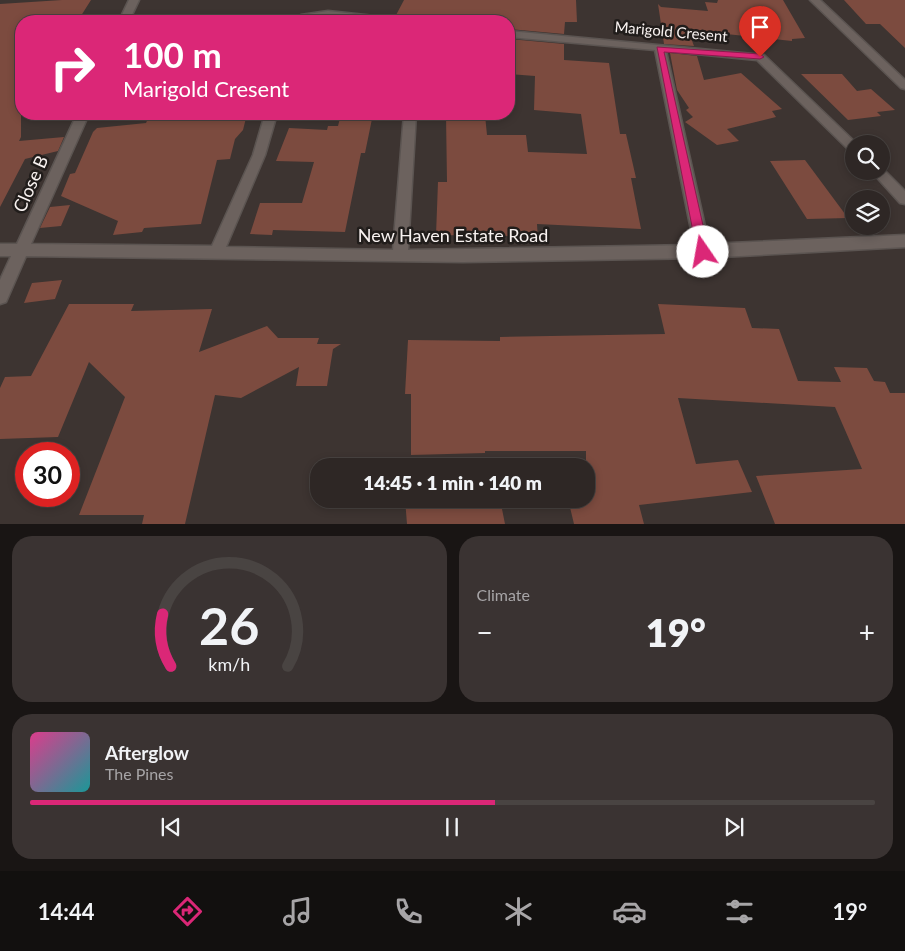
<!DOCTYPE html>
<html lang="en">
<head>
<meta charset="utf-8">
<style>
  body { margin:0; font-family:Lato,sans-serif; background:#3a3332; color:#f1f3f6; height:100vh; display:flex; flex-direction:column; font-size:19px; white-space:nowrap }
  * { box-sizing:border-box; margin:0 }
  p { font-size:16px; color:#a7a5a7 }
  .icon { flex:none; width:28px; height:28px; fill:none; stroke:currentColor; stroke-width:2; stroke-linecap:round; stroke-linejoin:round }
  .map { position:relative; height:524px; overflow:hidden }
  .side { display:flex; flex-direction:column; gap:12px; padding:12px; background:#191514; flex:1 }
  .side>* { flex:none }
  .banner { position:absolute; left:15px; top:15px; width:500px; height:105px; border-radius:20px; box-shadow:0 2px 8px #0003,0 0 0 1px #494442; background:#db2777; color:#fff; overflow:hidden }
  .controls { position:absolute; left:845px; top:135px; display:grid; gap:10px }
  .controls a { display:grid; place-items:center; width:45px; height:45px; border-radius:50%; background:#2e2725; box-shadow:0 2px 8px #0003,0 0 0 1px #494442; font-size:25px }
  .speed { position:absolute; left:15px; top:442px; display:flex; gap:10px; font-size:25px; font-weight:700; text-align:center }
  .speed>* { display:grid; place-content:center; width:65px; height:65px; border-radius:50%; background:#2e2725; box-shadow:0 2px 8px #0003,0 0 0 1px #494442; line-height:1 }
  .speed .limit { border:8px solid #d22; background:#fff; color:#111 }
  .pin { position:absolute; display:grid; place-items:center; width:42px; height:42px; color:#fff; margin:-51px -21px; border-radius:50% 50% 50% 0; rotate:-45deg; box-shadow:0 0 5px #0007 }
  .pin .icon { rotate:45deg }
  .me { position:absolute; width:55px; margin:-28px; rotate:348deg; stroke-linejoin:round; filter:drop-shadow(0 0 4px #0008) }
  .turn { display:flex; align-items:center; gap:18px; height:105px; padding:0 25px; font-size:22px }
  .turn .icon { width:65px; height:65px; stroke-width:2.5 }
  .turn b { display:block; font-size:35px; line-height:42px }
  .big { font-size:38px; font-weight:800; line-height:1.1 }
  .side .tile { flex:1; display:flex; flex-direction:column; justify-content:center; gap:8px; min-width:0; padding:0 18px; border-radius:20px; background:#3a3332 }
  .side .dial { align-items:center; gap:0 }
  .dial svg { height:130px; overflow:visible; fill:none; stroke:#494442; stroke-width:7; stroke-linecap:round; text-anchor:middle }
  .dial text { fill:#f1f3f6; stroke:none }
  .song { display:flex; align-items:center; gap:15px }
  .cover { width:60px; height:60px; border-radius:8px; background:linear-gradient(135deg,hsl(330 70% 55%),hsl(180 70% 35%)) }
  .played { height:5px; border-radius:2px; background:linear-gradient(90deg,#db2777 55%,#494442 55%) }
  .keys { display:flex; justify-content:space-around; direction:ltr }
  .heat { display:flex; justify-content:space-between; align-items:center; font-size:28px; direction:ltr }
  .side .tiles { flex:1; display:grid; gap:12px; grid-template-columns:1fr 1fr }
  .tile:last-child { grid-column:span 2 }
  .trip { position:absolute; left:310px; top:458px; width:285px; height:50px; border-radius:20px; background:#2e2725; box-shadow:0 2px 8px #0003,0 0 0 1px #494442; font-weight:800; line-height:50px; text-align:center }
  .menu { display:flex; height:80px; justify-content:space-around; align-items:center; background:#12100f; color:#a7a5a7 }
  .menu .icon { width:35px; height:35px }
  .menu .on { color:#db2777 }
  .menu b { font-size:22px; color:#f1f3f6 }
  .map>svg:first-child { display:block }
  .building { fill:#7c4b3f }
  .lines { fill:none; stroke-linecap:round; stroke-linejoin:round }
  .street-casing { stroke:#5b5451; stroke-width:3 }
  .street { fill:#6c625e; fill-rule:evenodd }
  .route { fill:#db2777; stroke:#8e194d }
  .labels { text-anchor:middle; stroke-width:5; stroke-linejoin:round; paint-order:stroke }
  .far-street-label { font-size:15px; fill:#f8f2f0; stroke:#211d1b }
  .street-label { font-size:18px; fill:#f8f2f0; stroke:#211d1b }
</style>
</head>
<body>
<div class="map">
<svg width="905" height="524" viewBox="0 0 905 524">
  <rect width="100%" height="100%" fill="#3d3431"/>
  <path class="building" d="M 62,0 L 91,0 L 79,19 L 21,21 L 21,137 L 19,141 L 64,137 L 58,151 L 25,159 L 0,207 L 0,4 Z
    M 404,0 L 576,0 L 577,22 L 565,22 L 564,34 L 509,29 L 509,21 L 427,21 L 397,18 L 395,17 Z
    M 718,0 L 783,0 L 805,38 L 792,39 L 792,41 L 688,30 L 694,46 L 664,44 L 658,4 L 661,7 L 708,11 L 705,2 L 717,3 Z
    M 844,0 L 905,0 L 905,48 L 880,24 L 866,24 Z
    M 509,39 L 564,44 L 564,60 L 609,63 L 620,134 L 626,134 L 636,178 L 631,178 L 641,229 L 537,224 L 538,240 L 516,239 L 516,236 L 436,235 L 438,182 L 447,182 L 446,115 L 485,115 L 487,135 L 526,135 L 528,152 L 587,154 L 581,114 L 534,110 L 535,76 L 509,74 Z
    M 670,53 L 697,56 L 704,80 L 741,73 L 782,109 L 772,111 L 776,117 L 727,129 L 739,141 L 717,145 L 685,122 L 693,117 L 686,110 L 689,108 L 677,90 Z
    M 801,74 L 842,74 L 857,91 L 871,89 L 895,110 L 877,112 L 881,116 L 848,120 Z
    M 150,114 L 247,114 L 243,130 L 235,139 L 230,159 L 217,160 L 201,224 L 144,228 L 142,232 L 113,235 L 118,221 L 61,196 L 70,174 L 75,173 L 93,132 L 97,128 L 146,123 Z
    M 341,114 L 373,114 L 365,153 L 361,153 L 345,232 L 273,230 L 272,235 L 250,234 L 260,203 L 302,203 L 314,162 L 276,161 L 289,128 L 327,130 L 328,126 L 338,126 Z
    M 805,160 L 848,218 L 807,219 L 770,161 Z
    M 70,205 L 61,226 L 40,228 L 50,207 Z
    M 62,280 L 55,299 L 24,303 L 32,283 Z
    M 69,304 L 134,304 L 131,311 L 212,309 L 199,352 L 267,326 L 278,338 L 319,338 L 317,344 L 341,344 L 333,349 L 327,386 L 296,386 L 299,367 L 241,398 L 215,395 L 185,524 L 142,524 L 144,515 L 79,515 L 125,397 L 89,362 L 58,437 L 0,439 L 0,388 L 5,377 L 31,376 Z
    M 658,304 L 745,308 L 752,328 L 779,329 L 798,381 L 841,382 L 834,367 L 867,368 L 874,381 L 885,382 L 890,393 L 905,393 L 905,524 L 775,524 L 756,476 L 862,469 L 835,407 L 678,398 L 696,464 L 738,460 L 752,492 L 639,505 L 644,524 L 574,524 L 568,499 L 586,499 L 586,451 L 485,451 L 485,453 L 411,455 L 411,394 L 405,394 L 408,340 L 500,341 L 500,337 L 665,334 Z
    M 405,499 L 500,499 L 505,524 L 407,524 Z"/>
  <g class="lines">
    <g class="street-casing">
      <path id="street" d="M 129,0 L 139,0 L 129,21 L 119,21 Z
        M 810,0 L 820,0 L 905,80 L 905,89 L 901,88 Z
        M 328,11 L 393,18 L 398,21 L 373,21 L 328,17 L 291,21 L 301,15 Z
        M 509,31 L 764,55 L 857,144 L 854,144 L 854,152 L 850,151 L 757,60 L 666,51 L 709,244 L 905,235 L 905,247 L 703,258 L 463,262 L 26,256 L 6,302 L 0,304 L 0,280 L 11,256 L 0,256 L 0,244 L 17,244 L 77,114 L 89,114 L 31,244 L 212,246 L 253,155 L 265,114 L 277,114 L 265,155 L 226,247 L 393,250 L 404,114 L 416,114 L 408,250 L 694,245 L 655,50 L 509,37 Z
        M 882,168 L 905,191 L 905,204 L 900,203 L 871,171 L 881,171 Z"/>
    </g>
    <use href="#street" class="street"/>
  </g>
  <path class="route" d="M 657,47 L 760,54 L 764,57 L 760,59 L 664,52 L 709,252 L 703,256 L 697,252 Z"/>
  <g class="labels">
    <g class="far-street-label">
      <text transform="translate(671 32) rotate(5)" y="5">Marigold Cresent</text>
    </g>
    <g class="street-label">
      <text transform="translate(31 184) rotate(-66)" y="6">Close B</text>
      <text x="453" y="242">New Haven Estate Road</text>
    </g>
  </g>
</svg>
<div class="controls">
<a><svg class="icon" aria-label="search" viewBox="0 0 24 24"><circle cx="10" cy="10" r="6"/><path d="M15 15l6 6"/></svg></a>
<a><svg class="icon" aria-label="layers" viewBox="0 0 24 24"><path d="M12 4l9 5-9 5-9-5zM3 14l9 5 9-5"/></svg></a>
</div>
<div class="speed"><div class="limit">30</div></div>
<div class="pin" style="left:760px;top:57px;background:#d93025"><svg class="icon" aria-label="arrive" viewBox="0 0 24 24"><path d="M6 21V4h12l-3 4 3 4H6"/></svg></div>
<svg class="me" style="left:703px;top:252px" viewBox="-20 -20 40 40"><circle r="19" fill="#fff"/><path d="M0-13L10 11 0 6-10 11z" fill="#db2777"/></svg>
<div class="trip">14:45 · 1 min · 140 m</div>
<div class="banner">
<div class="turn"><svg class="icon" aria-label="right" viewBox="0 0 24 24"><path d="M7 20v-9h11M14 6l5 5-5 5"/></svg><div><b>100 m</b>Marigold Cresent</div></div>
</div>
</div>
<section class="side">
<div class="tiles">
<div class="tile dial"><svg viewBox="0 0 100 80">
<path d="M14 69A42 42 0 1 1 86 69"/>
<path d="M14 69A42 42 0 0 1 9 37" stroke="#db2777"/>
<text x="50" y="56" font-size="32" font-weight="700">26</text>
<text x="50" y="72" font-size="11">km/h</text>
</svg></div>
<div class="tile"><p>Climate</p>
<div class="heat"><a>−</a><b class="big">19°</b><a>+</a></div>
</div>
<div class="tile">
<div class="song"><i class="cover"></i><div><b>Afterglow</b><p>The Pines</p></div></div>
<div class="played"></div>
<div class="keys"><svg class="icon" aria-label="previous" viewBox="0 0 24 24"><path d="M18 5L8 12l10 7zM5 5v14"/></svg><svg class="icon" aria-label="pause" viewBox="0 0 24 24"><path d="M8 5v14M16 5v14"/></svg><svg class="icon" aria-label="next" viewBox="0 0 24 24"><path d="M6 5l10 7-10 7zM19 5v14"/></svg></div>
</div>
</div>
</section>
<nav class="menu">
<b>14:44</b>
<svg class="icon on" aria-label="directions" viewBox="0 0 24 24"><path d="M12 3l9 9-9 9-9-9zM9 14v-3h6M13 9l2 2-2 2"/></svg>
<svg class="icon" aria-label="music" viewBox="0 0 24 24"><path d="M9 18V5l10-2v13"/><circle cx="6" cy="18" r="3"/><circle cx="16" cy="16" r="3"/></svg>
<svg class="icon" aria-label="phone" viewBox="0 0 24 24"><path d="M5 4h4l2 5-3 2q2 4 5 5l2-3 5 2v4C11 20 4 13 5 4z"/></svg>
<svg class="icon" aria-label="climate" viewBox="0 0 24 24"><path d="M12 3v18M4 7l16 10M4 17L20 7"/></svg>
<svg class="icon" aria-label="car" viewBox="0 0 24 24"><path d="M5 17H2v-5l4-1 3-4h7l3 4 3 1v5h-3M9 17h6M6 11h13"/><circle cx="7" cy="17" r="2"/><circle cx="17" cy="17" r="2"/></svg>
<svg class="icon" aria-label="filters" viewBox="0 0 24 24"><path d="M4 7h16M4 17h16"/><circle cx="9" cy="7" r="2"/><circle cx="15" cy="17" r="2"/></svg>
<b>19°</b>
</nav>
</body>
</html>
